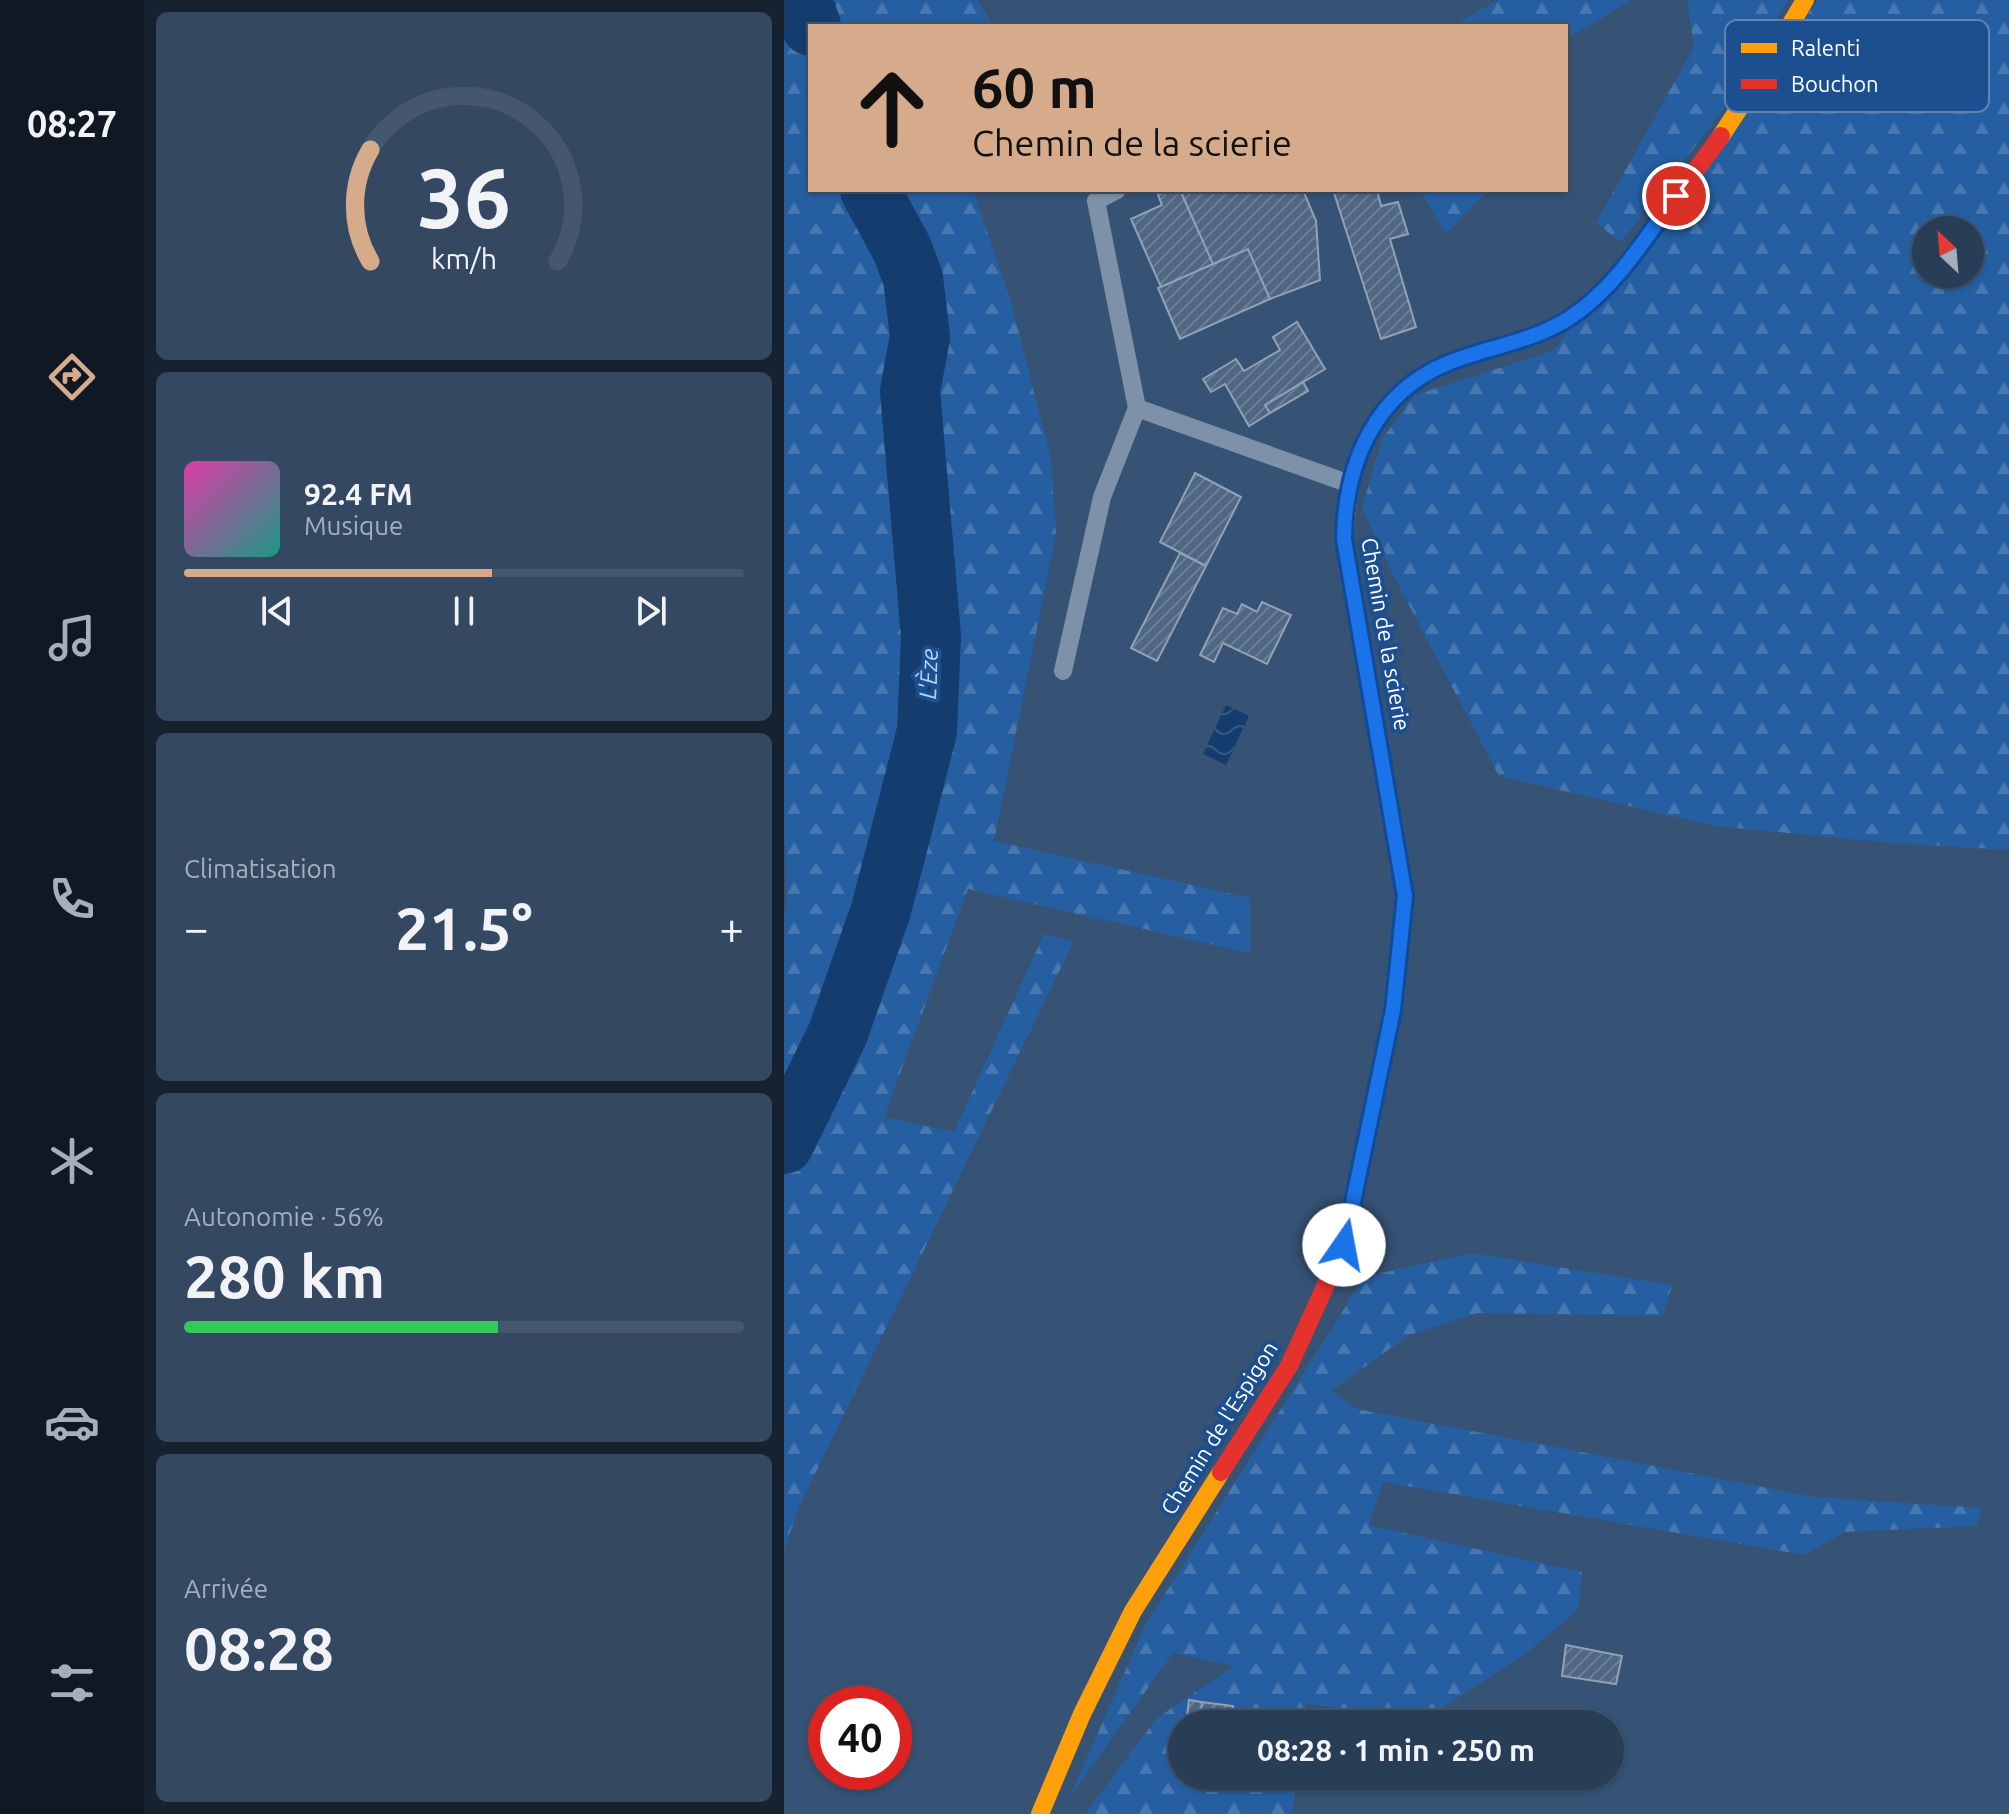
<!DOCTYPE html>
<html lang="fr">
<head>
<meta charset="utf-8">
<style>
  body { margin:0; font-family:Ubuntu,sans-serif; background:#344961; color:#f1f3f6; height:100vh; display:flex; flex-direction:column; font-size:30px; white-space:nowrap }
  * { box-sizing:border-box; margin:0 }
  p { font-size:26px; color:#a5aeba }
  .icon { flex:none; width:44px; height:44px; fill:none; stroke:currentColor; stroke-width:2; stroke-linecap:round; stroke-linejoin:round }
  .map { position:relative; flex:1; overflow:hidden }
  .sheet { display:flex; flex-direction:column; gap:12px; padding:12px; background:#162230; width:640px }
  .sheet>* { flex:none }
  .hud { position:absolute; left:24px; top:24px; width:760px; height:168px; border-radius:0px; box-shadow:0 2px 6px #0004,0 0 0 2px #44576d; background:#d6ab8b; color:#111; overflow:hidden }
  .needle { width:52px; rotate:334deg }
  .buttons { position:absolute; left:1128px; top:216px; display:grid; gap:16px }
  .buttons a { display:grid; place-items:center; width:72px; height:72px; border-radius:50%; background:#283e57; box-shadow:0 2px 6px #0004,0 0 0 2px #44576d; font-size:40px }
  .speed { position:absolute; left:24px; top:1686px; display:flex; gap:16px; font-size:40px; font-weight:700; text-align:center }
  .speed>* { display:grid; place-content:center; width:104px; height:104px; border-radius:50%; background:#283e57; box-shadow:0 2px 6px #0004,0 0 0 2px #44576d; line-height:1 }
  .speed .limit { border:12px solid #d22; background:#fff; color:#111 }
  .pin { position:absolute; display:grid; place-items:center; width:68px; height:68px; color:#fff; margin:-34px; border:4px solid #fff; border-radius:50%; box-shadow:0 2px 8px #0007 }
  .me { position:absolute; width:88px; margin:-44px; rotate:12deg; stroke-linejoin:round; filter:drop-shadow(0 0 6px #0008) }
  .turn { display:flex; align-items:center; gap:28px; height:168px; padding:0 32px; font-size:36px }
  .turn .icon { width:104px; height:104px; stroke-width:2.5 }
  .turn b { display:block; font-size:56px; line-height:68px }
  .big { font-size:60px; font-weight:600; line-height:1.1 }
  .sheet .card { flex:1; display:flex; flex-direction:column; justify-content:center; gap:12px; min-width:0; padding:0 28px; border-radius:12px; background:#344961 }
  .sheet .dial { align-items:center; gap:0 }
  .dial svg { height:208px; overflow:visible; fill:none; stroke:#44576d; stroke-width:7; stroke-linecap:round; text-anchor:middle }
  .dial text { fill:#f1f3f6; stroke:none }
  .song { display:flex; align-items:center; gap:24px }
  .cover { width:96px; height:96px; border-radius:12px; background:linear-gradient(135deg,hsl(320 70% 55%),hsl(170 70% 35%)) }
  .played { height:8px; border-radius:4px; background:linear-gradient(90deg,#d6ab8b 55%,#44576d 55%) }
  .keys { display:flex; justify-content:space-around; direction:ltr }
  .heat { display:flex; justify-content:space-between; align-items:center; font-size:44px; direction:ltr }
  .charge { height:12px; border-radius:6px; background:linear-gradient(90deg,#34c759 56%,#44576d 0) }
  .trip { position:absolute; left:384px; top:1710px; width:456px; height:80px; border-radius:40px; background:#283e57; box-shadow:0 2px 6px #0004,0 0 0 2px #44576d; font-weight:600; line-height:80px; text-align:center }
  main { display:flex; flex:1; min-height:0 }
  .menu { display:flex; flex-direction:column; width:144px; justify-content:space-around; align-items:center; background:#101923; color:#a5aeba }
  .menu .icon { width:56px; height:56px }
  .menu .current { color:#d6ab8b }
  .menu b { font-size:36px; color:#f1f3f6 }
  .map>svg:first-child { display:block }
  .forest { fill:url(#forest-firs); fill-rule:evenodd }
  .water { fill:url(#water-waves) }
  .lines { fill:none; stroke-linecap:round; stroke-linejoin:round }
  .river { stroke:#153c6e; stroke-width:60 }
  .building { fill:url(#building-hatch); stroke:#92a2b6; stroke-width:2 }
  .lane { stroke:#7d92a8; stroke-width:18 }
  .slow { stroke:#ff9f0a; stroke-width:18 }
  .jam { stroke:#e5322d; stroke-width:18 }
  .route-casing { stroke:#114b97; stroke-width:20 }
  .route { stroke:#1a73e8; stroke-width:14 }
  .labels { text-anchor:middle; stroke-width:8; stroke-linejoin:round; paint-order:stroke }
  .street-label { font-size:22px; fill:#fff; stroke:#1b4f8f }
  .water-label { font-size:24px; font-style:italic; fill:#b5d3f5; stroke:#1b4f8f }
  .key { fill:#1b4f8f; stroke:#5f84b1; stroke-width:2 }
  .key-label { font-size:22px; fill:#fff }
</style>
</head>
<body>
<main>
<nav class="menu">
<b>08:27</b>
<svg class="icon current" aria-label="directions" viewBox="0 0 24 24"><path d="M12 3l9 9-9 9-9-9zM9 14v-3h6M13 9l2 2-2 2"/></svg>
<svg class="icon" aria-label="music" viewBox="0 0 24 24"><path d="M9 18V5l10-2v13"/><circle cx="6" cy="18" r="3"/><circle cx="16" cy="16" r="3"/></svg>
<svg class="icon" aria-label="phone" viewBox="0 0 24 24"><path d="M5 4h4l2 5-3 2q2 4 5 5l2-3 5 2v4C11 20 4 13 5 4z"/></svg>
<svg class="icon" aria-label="climate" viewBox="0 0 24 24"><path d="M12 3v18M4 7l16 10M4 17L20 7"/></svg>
<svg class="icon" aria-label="car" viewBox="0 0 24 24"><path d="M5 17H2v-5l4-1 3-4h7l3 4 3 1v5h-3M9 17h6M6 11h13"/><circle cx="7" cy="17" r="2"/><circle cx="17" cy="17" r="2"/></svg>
<svg class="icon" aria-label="filters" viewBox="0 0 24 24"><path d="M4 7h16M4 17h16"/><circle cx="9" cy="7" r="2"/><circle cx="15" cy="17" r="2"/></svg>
</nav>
<section class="sheet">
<div class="card dial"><svg viewBox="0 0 100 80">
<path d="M14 69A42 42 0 1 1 86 69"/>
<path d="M14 69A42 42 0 0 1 14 26" stroke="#d6ab8b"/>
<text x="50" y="56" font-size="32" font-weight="700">36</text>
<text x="50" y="72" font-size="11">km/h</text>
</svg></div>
<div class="card">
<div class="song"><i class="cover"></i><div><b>92.4 FM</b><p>Musique</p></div></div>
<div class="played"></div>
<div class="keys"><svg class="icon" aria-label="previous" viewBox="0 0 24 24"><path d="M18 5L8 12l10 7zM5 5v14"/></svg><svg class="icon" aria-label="pause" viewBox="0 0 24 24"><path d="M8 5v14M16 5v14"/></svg><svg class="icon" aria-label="next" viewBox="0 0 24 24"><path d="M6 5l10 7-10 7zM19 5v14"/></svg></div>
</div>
<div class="card"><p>Climatisation</p>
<div class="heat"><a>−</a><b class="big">21.5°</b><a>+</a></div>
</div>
<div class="card"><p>Autonomie · 56%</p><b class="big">280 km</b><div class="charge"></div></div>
<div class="card"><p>Arrivée</p><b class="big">08:28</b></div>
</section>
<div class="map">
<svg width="1225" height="1814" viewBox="0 0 1225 1814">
  <defs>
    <pattern id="forest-firs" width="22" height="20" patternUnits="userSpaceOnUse" patternTransform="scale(2)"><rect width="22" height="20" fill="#265fa1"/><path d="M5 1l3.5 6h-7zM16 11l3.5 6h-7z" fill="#4777af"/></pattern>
    <pattern id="water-waves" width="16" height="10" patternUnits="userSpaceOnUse" patternTransform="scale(2)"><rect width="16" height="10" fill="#153c6e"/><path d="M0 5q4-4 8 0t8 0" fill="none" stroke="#385984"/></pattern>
    <pattern id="building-hatch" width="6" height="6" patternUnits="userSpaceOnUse" patternTransform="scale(2)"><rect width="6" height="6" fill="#506783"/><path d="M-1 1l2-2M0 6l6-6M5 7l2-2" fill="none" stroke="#6a7e96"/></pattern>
  </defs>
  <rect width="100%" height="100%" fill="#365274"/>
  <path class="forest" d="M 0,0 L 193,0 L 210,26 L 26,26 L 26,190 L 189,190 L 227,302 L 267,459 L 272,534 L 210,841 L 466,898 L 466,953 L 184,889 L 100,1117 L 170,1132 L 260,934 L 290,941 L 16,1505 L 0,1550 L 0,912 L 3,905 L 0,828 Z
    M 714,0 L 847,0 L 782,40 L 782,26 L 667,26 Z
    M 903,0 L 1004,0 L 946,101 L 837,242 L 812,223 L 910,47 Z
    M 1034,0 L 1225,0 L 1225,850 L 1108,843 L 931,826 L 715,776 L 608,573 L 578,508 L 598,439 L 631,395 L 769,351 ZM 1142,230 L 1186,230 L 1186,274 L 1142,274 Z
    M 636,190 L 704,190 L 662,234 Z
    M 687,1253 L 888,1285 L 879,1316 L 694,1313 L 625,1335 L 547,1391 L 573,1409 L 1031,1497 L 1198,1508 L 1192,1526 L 1060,1532 L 1021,1555 L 599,1482 L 585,1525 L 798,1572 L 794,1610 L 740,1655 L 636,1722 L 522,1703 L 519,1724 L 398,1724 L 398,1776 L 512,1776 L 508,1814 L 301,1814 L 372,1719 L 450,1666 L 389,1653 L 285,1798 L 362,1624 L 580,1277 Z"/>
  <path class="water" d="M 442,705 L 465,716 L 442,765 L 419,754 Z"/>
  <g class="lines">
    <path class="river" d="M 18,0 L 27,26
      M 0,1144 L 54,1033 L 97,910 L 143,731 L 147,636 L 126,391 L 136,337 L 129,278 L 118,249 L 86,190"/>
  </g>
  <path class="building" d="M 385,190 L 396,190 L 429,264 L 377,287 L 347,219 L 378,205 L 374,195 Z
    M 396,190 L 519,190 L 532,221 L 536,280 L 486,299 L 464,249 L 429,264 Z
    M 561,190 L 593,190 L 597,206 L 614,202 L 624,234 L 606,239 L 632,327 L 597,339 L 550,193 Z
    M 464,249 L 486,299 L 396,339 L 374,288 Z
    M 513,322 L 541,369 L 481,405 L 486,413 L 465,426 L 441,384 L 427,392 L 419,379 L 452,359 L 460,371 L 496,350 L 489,337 Z
    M 519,382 L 524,391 L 486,413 L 481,405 Z
    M 411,473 L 457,497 L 422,566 L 376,542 Z
    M 396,553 L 422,566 L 373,661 L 347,648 Z
    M 478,602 L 507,615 L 483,664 L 439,643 L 430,662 L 416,655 L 439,608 L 453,614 L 458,604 L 473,612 Z
    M 782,1645 L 838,1656 L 832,1684 L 778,1676 Z
    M 405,1700 L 418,1702 L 415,1724 L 402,1724 Z
    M 418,1702 L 449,1706 L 447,1724 L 415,1724 Z
    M 410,1776 L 440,1776 L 439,1789 L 409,1785 Z"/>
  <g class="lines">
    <path class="lane" d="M 333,190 L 312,201 L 353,408
      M 279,671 L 318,497 L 353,408 L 566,484"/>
    <path class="slow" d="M 937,136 L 975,78 L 1021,0
      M 565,491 L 560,539 L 621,896 L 608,1013
      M 256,1814 L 298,1714 L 349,1611 L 437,1472"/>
    <path class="jam" d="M 565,491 C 584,404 624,374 706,349 C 739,339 772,329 800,307 C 832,281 855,247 879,214 C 898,188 918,162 937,136
      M 437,1472 L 505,1366 L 560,1245 L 608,1013"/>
  </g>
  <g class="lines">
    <g class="route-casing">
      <path id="route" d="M 560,1245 L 609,1010 L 621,896 L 560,539 C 561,463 591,393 664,363 C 704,347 747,342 784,319 C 830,290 861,239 892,196"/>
    </g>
    <use href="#route" class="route"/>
  </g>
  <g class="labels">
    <g class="street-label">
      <text transform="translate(602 634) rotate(80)" y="8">Chemin de la scierie</text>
      <text transform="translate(435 1428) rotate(-58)" y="8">Chemin de l'Espigon</text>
    </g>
    <g class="water-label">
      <text transform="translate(145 674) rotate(-88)" y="8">L'Èze</text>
    </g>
  </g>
  <rect x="941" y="20" width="264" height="92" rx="12" class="key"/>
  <rect x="957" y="43" width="36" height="10" fill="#ff9f0a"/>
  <rect x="957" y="79" width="36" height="10" fill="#e5322d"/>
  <g class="key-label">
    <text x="1007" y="56">Ralenti</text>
    <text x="1007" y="92">Bouchon</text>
  </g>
</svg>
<div class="buttons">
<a><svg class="needle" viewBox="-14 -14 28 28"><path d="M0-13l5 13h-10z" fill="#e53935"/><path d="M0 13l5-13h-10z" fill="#a5aeba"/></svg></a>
</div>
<div class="speed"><div class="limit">40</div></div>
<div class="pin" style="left:892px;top:196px;background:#d93025"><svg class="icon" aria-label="arrive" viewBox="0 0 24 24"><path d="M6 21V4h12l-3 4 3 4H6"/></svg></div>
<svg class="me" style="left:560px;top:1245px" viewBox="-20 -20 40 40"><circle r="19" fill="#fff"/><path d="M0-13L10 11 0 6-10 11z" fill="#1a73e8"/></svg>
<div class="trip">08:28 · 1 min · 250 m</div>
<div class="hud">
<div class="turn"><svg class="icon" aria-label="ahead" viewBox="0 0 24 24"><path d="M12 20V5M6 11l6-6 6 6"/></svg><div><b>60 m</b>Chemin de la scierie</div></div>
</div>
</div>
</main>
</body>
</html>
